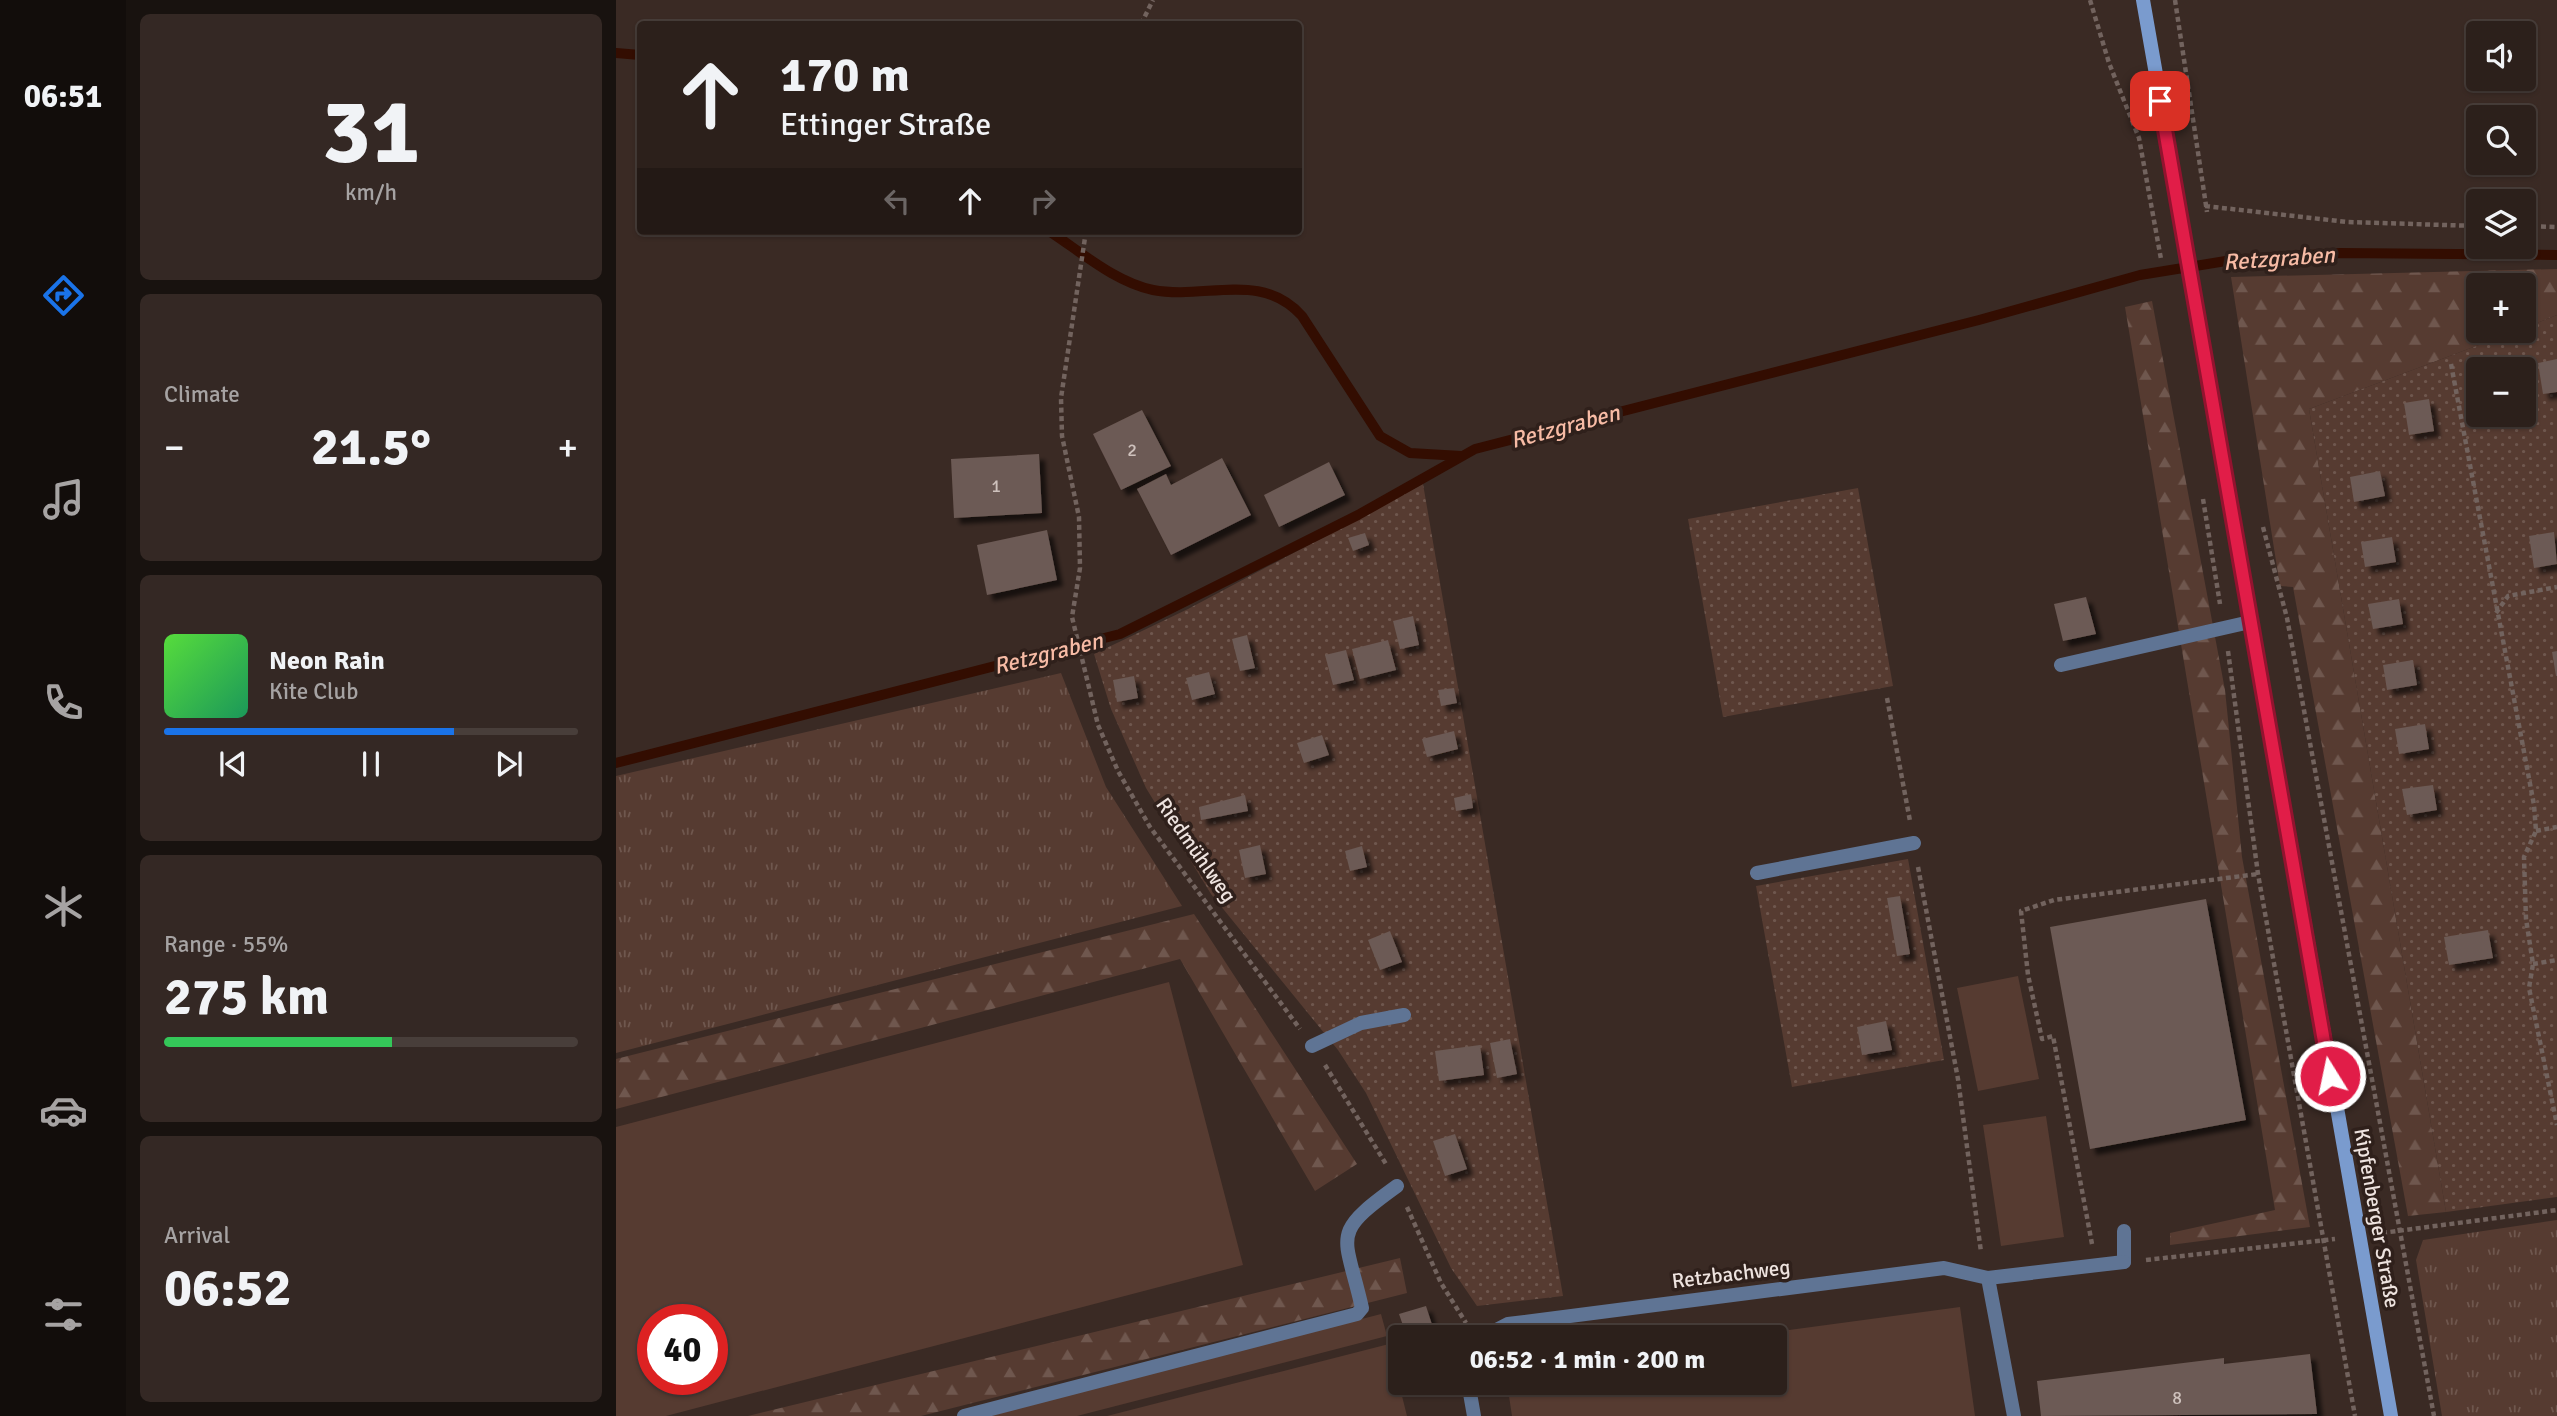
<!DOCTYPE html>
<html lang="en">
<head>
<meta charset="utf-8">
<style>
  body { margin:0; font-family:Signika,sans-serif; background:#342824; color:#f1f3f6; height:100vh; display:flex; flex-direction:column; font-size:26px; white-space:nowrap }
  * { box-sizing:border-box; margin:0 }
  p { font-size:23px; color:#a6a3a3 }
  .icon { flex:none; width:38px; height:38px; fill:none; stroke:currentColor; stroke-width:2; stroke-linecap:round; stroke-linejoin:round }
  .map { position:relative; flex:1; overflow:hidden }
  .details { display:flex; flex-direction:column; gap:14px; padding:14px; background:#18120f; width:490px }
  .details>* { flex:none }
  .top-card { position:absolute; left:21px; top:21px; width:665px; height:214px; border-radius:7px; box-shadow:0 2px 5px #0004,0 0 0 2px #483e3a; background:#2c201b; color:#f1f3f6; overflow:hidden }
  .buttons { position:absolute; left:1850px; top:21px; display:grid; gap:14px }
  .buttons a { display:grid; place-items:center; width:70px; height:70px; border-radius:7px; background:#2c201b; box-shadow:0 2px 5px #0004,0 0 0 2px #483e3a; font-size:35px }
  .speed { position:absolute; left:21px; top:1304px; display:flex; gap:14px; font-size:35px; font-weight:700; text-align:center }
  .speed>* { display:grid; place-content:center; width:91px; height:91px; border-radius:50%; background:#2c201b; box-shadow:0 2px 5px #0004,0 0 0 2px #483e3a; line-height:1 }
  .speed .limit { border:10px solid #d22; background:#fff; color:#111 }
  .pin { position:absolute; display:grid; place-items:center; width:60px; height:60px; color:#fff; margin:-30px; border-radius:14px; box-shadow:0 4px 10px #0006 }
  .me { position:absolute; width:77px; margin:-38px; rotate:350deg; stroke-linejoin:round; filter:drop-shadow(0 0 5px #0008) }
  .turn { display:flex; align-items:center; gap:24px; height:147px; padding:0 28px; font-size:32px }
  .turn .icon { width:91px; height:91px; stroke-width:2.5 }
  .turn b { display:block; font-size:49px; line-height:60px }
  .lanes { display:flex; align-items:center; height:66px; padding:0 28px; background:#0003; justify-content:center; gap:35px; direction:ltr }
  .lanes .off { opacity:.35 }
  .big { font-size:52px; font-weight:700; line-height:1.1 }
  .details .widget { flex:1; display:flex; flex-direction:column; justify-content:center; gap:10px; min-width:0; padding:0 24px; border-radius:10px; background:#342824 }
  .details .dial { align-items:center; gap:0 }
  .dial b { font-size:91px; line-height:1 }
  .song { display:flex; align-items:center; gap:21px }
  .cover { width:84px; height:84px; border-radius:10px; background:linear-gradient(135deg,hsl(110 70% 55%),hsl(150 70% 35%)) }
  .played { height:7px; border-radius:4px; background:linear-gradient(90deg,#1a73e8 70%,#483e3a 70%) }
  .keys { display:flex; justify-content:space-around; direction:ltr }
  .heat { display:flex; justify-content:space-between; align-items:center; font-size:38px; direction:ltr }
  .charge { height:10px; border-radius:5px; background:linear-gradient(90deg,#34c759 55%,#483e3a 0) }
  .trip { position:absolute; left:772px; top:1325px; width:399px; height:70px; border-radius:7px; background:#2c201b; box-shadow:0 2px 5px #0004,0 0 0 2px #483e3a; font-weight:700; line-height:70px; text-align:center }
  main { display:flex; flex:1; min-height:0 }
  .tabs { display:flex; flex-direction:column; width:126px; justify-content:space-around; align-items:center; background:#120d0b; color:#a6a3a3 }
  .tabs .icon { width:49px; height:49px }
  .tabs .current { color:#1a73e8 }
  .tabs b { font-size:32px; color:#f1f3f6 }
  .map>svg:first-child { display:block }
  .grass { fill:url(#grass-tufts) }
  .forest { fill:url(#forest-firs) }
  .park { fill:#563b31; fill-rule:evenodd }
  .garden { fill:url(#garden-dots); fill-rule:evenodd }
  .lines { fill:none; stroke-linecap:round; stroke-linejoin:round }
  .stream { stroke:#330d01; stroke-width:10 }
  .building { fill:#6c5a54; filter:url(#shadow) }
  .path { stroke:#72635e; stroke-width:4.5; stroke-dasharray:5 3.5; stroke-linecap:butt }
  .lane { stroke:#5f7494; stroke-width:14 }
  .street { stroke:#5f7494; stroke-width:14 }
  .secondary { stroke:#7a9bce; stroke-width:14 }
  .route-casing { stroke:#92132f; stroke-width:18 }
  .route { stroke:#e11d48; stroke-width:12 }
  .labels { text-anchor:middle; stroke-width:7; stroke-linejoin:round; paint-order:stroke }
  .number-label { font-size:18px; fill:#cec1bc }
  .street-label { font-size:21px; fill:#eee3df; stroke:#2f201b }
  .water-label { font-size:23px; font-style:italic; fill:#f7bba5; stroke:#2f201b }
</style>
</head>
<body>
<main>
<nav class="tabs">
<b>06:51</b>
<svg class="icon current" aria-label="directions" viewBox="0 0 24 24"><path d="M12 3l9 9-9 9-9-9zM9 14v-3h6M13 9l2 2-2 2"/></svg>
<svg class="icon" aria-label="music" viewBox="0 0 24 24"><path d="M9 18V5l10-2v13"/><circle cx="6" cy="18" r="3"/><circle cx="16" cy="16" r="3"/></svg>
<svg class="icon" aria-label="phone" viewBox="0 0 24 24"><path d="M5 4h4l2 5-3 2q2 4 5 5l2-3 5 2v4C11 20 4 13 5 4z"/></svg>
<svg class="icon" aria-label="climate" viewBox="0 0 24 24"><path d="M12 3v18M4 7l16 10M4 17L20 7"/></svg>
<svg class="icon" aria-label="car" viewBox="0 0 24 24"><path d="M5 17H2v-5l4-1 3-4h7l3 4 3 1v5h-3M9 17h6M6 11h13"/><circle cx="7" cy="17" r="2"/><circle cx="17" cy="17" r="2"/></svg>
<svg class="icon" aria-label="filters" viewBox="0 0 24 24"><path d="M4 7h16M4 17h16"/><circle cx="9" cy="7" r="2"/><circle cx="15" cy="17" r="2"/></svg>
</nav>
<section class="details">
<div class="widget dial"><b>31</b><p>km/h</p></div>
<div class="widget"><p>Climate</p>
<div class="heat"><a>−</a><b class="big">21.5°</b><a>+</a></div>
</div>
<div class="widget">
<div class="song"><i class="cover"></i><div><b>Neon Rain</b><p>Kite Club</p></div></div>
<div class="played"></div>
<div class="keys"><svg class="icon" aria-label="previous" viewBox="0 0 24 24"><path d="M18 5L8 12l10 7zM5 5v14"/></svg><svg class="icon" aria-label="pause" viewBox="0 0 24 24"><path d="M8 5v14M16 5v14"/></svg><svg class="icon" aria-label="next" viewBox="0 0 24 24"><path d="M6 5l10 7-10 7zM19 5v14"/></svg></div>
</div>
<div class="widget"><p>Range · 55%</p><b class="big">275 km</b><div class="charge"></div></div>
<div class="widget"><p>Arrival</p><b class="big">06:52</b></div>
</section>
<div class="map">
<svg width="1941" height="1416" viewBox="0 0 1941 1416">
  <defs>
    <pattern id="grass-tufts" width="24" height="20" patternUnits="userSpaceOnUse" patternTransform="scale(1.75)"><rect width="24" height="20" fill="#563b31"/><path d="M3 7l-1-3M5 7V3M7 7l1-3M15 17l-1-3M17 17v-4M19 17l1-3" fill="none" stroke="#6f574e"/></pattern>
    <pattern id="forest-firs" width="22" height="20" patternUnits="userSpaceOnUse" patternTransform="scale(1.75)"><rect width="22" height="20" fill="#563b31"/><path d="M5 1l3.5 6h-7zM16 11l3.5 6h-7z" fill="#6f574e"/></pattern>
    <pattern id="garden-dots" width="8" height="8" patternUnits="userSpaceOnUse" patternTransform="scale(1.75)"><rect width="8" height="8" fill="#563b31"/><path d="M2 2h.1M6 6h.1" fill="none" stroke="#6f574e" stroke-width="1.8" stroke-linecap="round"/></pattern>
    <filter id="shadow"><feDropShadow dx="6" dy="6" stdDeviation="2" flood-color="#0009"/></filter>
  </defs>
  <rect width="100%" height="100%" fill="#3a2a24"/>
  <path class="grass" d="M 445,673 L 490,787 L 566,906 L 0,1053 L 0,776 Z
    M 1941,1220 L 1941,1416 L 1826,1416 L 1800,1260 L 1807,1240 Z"/>
  <path class="forest" d="M 1941,269 L 1941,315 L 1908,328 L 1908,285 L 1862,285 L 1862,331 L 1900,331 L 1693,409 L 1830,1212 L 1792,1216 L 1677,587 L 1664,586 L 1615,277 Z
    M 1536,301 L 1609,690 L 1626,857 L 1694,1227 L 1554,1245 L 1554,1233 L 1659,1210 L 1509,307 Z
    M 578,914 L 741,1164 L 699,1191 L 564,959 L 0,1109 L 0,1059 Z
    M 784,1258 L 791,1293 L 305,1416 L 132,1416 Z"/>
  <path class="park" d="M 1402,976 L 1423,1079 L 1362,1091 L 1341,988 Z
    M 553,982 L 627,1265 L 50,1416 L 0,1416 L 0,1127 ZM 37,1320 L 96,1320 L 96,1379 L 37,1379 Z
    M 1430,1116 L 1448,1237 L 1385,1246 L 1367,1125 Z
    M 1344,1307 L 1359,1416 L 896,1416 L 891,1383 L 1158,1382 L 1158,1337 L 1122,1337 Z
    M 765,1314 L 771,1336 L 461,1416 L 370,1416 Z
    M 773,1344 L 791,1416 L 491,1416 Z"/>
  <path class="garden" d="M 1941,315 L 1941,1197 L 1830,1212 L 1693,409 L 1900,331 L 1908,331 L 1908,328 ZM 1862,369 L 1908,369 L 1908,415 L 1862,415 Z
    M 807,484 L 947,1296 L 861,1306 L 835,1268 L 750,1093 L 722,1050 L 595,894 L 530,788 L 495,709 L 478,654 L 572,609 Z
    M 1242,488 L 1277,686 L 1107,717 L 1072,519 Z
    M 1292,859 L 1328,1060 L 1176,1087 L 1140,886 Z"/>
  <g class="lines">
    <path class="stream" d="M 0,53 L 24,55
      M 433,231 C 465,252 499,282 537,290 C 590,300 645,270 686,316 L 764,436 L 794,453 L 845,456
      M 0,763 L 504,634 L 742,515 L 859,449 L 1363,320 L 1524,275 L 1616,260 L 1724,253 L 1941,255"/>
  </g>
  <path class="building" d="M 1941,359 L 1941,392 L 1927,394 L 1922,363 Z
    M 1813,399 L 1818,431 L 1793,435 L 1788,403 Z
    M 526,410 L 555,466 L 505,490 L 477,434 Z
    M 423,454 L 426,513 L 338,518 L 335,459 Z
    M 606,458 L 635,515 L 555,555 L 521,489 L 550,474 L 555,485 Z
    M 713,462 L 729,495 L 663,527 L 648,495 Z
    M 1764,471 L 1769,496 L 1738,502 L 1734,477 Z
    M 431,530 L 441,580 L 371,595 L 361,545 Z
    M 1938,532 L 1941,564 L 1918,568 L 1913,536 Z
    M 749,533 L 753,545 L 737,551 L 732,538 Z
    M 1776,537 L 1780,562 L 1749,567 L 1745,542 Z
    M 1470,597 L 1480,634 L 1447,641 L 1438,604 Z
    M 1783,599 L 1787,624 L 1757,629 L 1752,604 Z
    M 797,616 L 803,645 L 784,649 L 777,621 Z
    M 631,635 L 639,668 L 624,671 L 616,639 Z
    M 772,640 L 780,670 L 744,679 L 736,649 Z
    M 730,650 L 738,680 L 717,685 L 709,655 Z
    M 1941,651 L 1941,676 L 1940,676 L 1936,652 Z
    M 1797,660 L 1801,685 L 1771,690 L 1767,665 Z
    M 593,672 L 599,694 L 576,700 L 570,678 Z
    M 518,676 L 522,698 L 501,702 L 497,680 Z
    M 838,688 L 841,703 L 825,706 L 822,690 Z
    M 1809,724 L 1813,749 L 1783,754 L 1779,729 Z
    M 838,731 L 842,749 L 811,757 L 806,739 Z
    M 706,735 L 713,755 L 688,763 L 681,743 Z
    M 1817,785 L 1821,810 L 1791,815 L 1786,789 Z
    M 855,794 L 857,808 L 840,811 L 838,798 Z
    M 629,795 L 632,811 L 585,820 L 583,807 Z
    M 644,845 L 650,874 L 629,878 L 623,850 Z
    M 746,846 L 751,867 L 734,871 L 729,851 Z
    M 1284,896 L 1294,954 L 1281,956 L 1271,898 Z
    M 1590,899 L 1630,1120 L 1474,1149 L 1434,927 Z
    M 1872,930 L 1877,958 L 1833,965 L 1828,937 Z
    M 774,931 L 786,962 L 764,970 L 752,940 Z
    M 1270,1021 L 1276,1050 L 1246,1055 L 1241,1027 Z
    M 894,1039 L 901,1074 L 881,1078 L 874,1043 Z
    M 864,1045 L 868,1075 L 823,1081 L 819,1051 Z
    M 839,1134 L 851,1169 L 829,1176 L 817,1141 Z
    M 810,1306 L 820,1337 L 791,1337 L 783,1314 Z
    M 1694,1354 L 1701,1414 L 1425,1416 L 1421,1381 L 1608,1358 L 1608,1364 Z"/>
  <g class="lines">
    <path class="path" d="M 1474,0 L 1493,63 L 1523,138 L 1545,259
      M 1559,0 L 1591,212
      M 525,24 L 537,0
      M 1589,206 L 1731,222 L 1862,226
      M 1908,226 L 1941,227
      M 470,231 L 445,398 L 446,436 L 463,517 L 464,568 L 456,617 L 482,725 L 502,771 L 534,827 L 684,1029
      M 1835,364 L 1918,805 L 1920,831 L 1908,857 L 1910,919 L 1917,964 L 1913,988 L 1941,1125
      M 1587,499 L 1604,604
      M 1647,527 L 1671,618 L 1818,1416
      M 1880,613 L 1892,596 L 1941,587
      M 1612,651 L 1642,874 L 1739,1416
      M 1271,698 L 1294,821
      M 1920,831 L 1941,827
      M 1302,867 L 1342,1079 L 1365,1252
      M 1917,964 L 1941,960
      M 709,1065 L 770,1164
      M 791,1207 L 825,1283 L 850,1323
      M 1766,1233 L 1941,1210
      M 1476,1244 L 1437,1036 L 1426,1039 L 1412,975 L 1405,911 L 1438,900 L 1642,874
      M 1530,1260 L 1719,1239"/>
    <path class="lane" d="M 1445,665 L 1634,622
      M 1141,873 L 1298,843
      M 696,1046 L 745,1023 L 788,1015
      M 1508,1262 L 1508,1231
      M 348,1416 L 741,1314 L 746,1308 C 729,1233 713,1235 781,1186"/>
    <path class="street" d="M 1372,1278 L 1398,1416
      M 867,1337 L 892,1324 L 1328,1268 L 1372,1278 L 1508,1262
      M 852,1382 L 858,1416"/>
    <path class="secondary" d="M 1527,0 L 1775,1416"/>
  </g>
  <g class="lines">
    <g class="route-casing">
      <path id="route" d="M 1544,101 L 1714,1076"/>
    </g>
    <use href="#route" class="route"/>
  </g>
  <g class="labels">
    <g class="number-label">
      <text x="516" y="456">2</text>
      <text x="380" y="492">1</text>
      <text x="1561" y="1404">8</text>
    </g>
    <g class="street-label">
      <text transform="translate(580 850) rotate(55)" y="7">Riedmühlweg</text>
      <text transform="translate(1761 1218) rotate(80)" y="7">Kipfenberger Straße</text>
      <text transform="translate(1115 1274) rotate(-7)" y="7">Retzbachweg</text>
    </g>
    <g class="water-label">
      <text transform="translate(1663 258) rotate(-4)" y="8">Retzgraben</text>
      <text transform="translate(949 426) rotate(-15)" y="8">Retzgraben</text>
      <text transform="translate(432 653) rotate(-14)" y="8">Retzgraben</text>
    </g>
  </g>
</svg>
<div class="buttons">
<a><svg class="icon" aria-label="sound" viewBox="0 0 24 24"><path d="M4 9h4l5-4v14l-5-4H4zM17 9q2 3 0 6"/></svg></a>
<a><svg class="icon" aria-label="search" viewBox="0 0 24 24"><circle cx="10" cy="10" r="6"/><path d="M15 15l6 6"/></svg></a>
<a><svg class="icon" aria-label="layers" viewBox="0 0 24 24"><path d="M12 4l9 5-9 5-9-5zM3 14l9 5 9-5"/></svg></a>
<a>+</a>
<a>−</a>
</div>
<div class="speed"><div class="limit">40</div></div>
<div class="pin" style="left:1544px;top:101px;background:#d93025"><svg class="icon" aria-label="arrive" viewBox="0 0 24 24"><path d="M6 21V4h12l-3 4 3 4H6"/></svg></div>
<svg class="me" style="left:1714px;top:1076px" viewBox="-20 -20 40 40"><circle r="17" fill="#e11d48" stroke="#fff" stroke-width="3"/><path d="M0-11L8 9 0 5-8 9z" fill="#fff"/></svg>
<div class="trip">06:52 · 1 min · 200 m</div>
<div class="top-card">
<div class="turn"><svg class="icon" aria-label="ahead" viewBox="0 0 24 24"><path d="M12 20V5M6 11l6-6 6 6"/></svg><div><b>170 m</b>Ettinger Straße</div></div>
<div class="lanes"><svg class="icon off" aria-label="left" viewBox="0 0 24 24"><path d="M17 20v-9H6M10 6l-5 5 5 5"/></svg><svg class="icon" aria-label="ahead" viewBox="0 0 24 24"><path d="M12 20V5M6 11l6-6 6 6"/></svg><svg class="icon off" aria-label="right" viewBox="0 0 24 24"><path d="M7 20v-9h11M14 6l5 5-5 5"/></svg></div>
</div>
</div>
</main>
</body>
</html>
